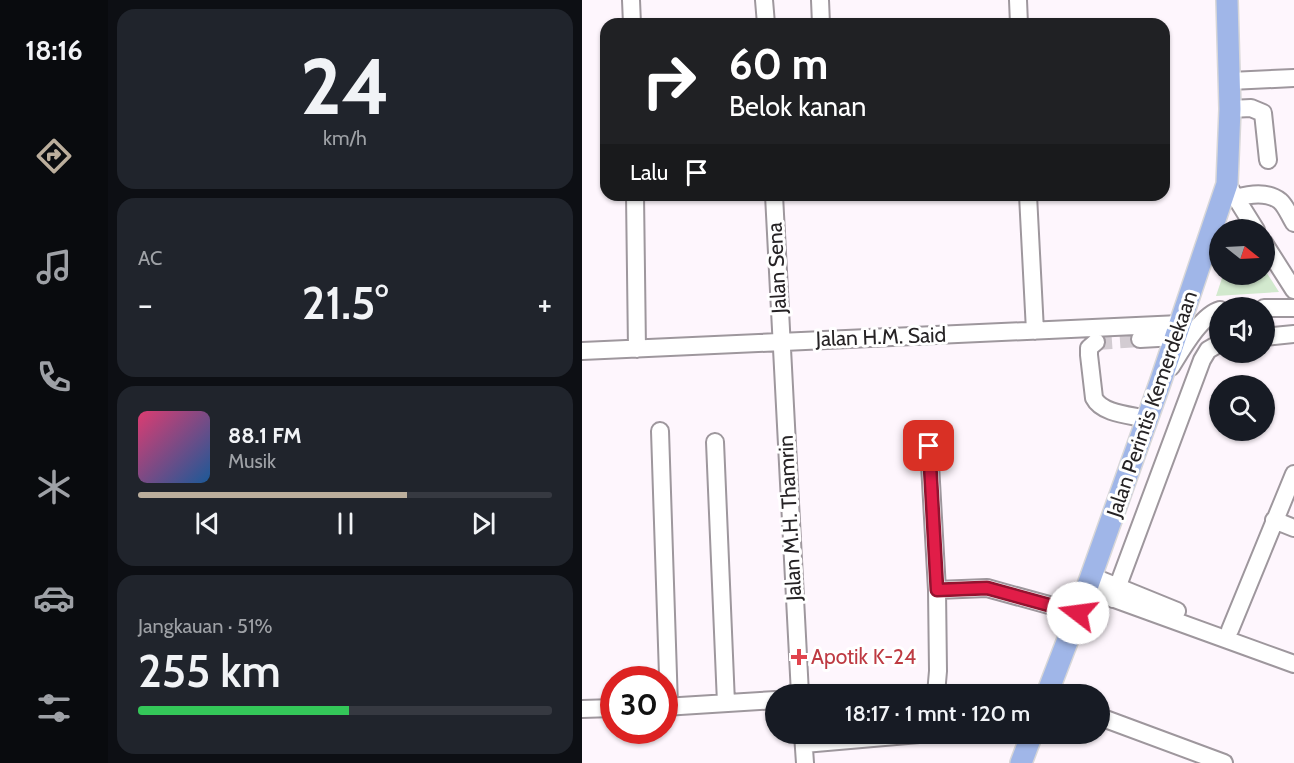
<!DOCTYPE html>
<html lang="id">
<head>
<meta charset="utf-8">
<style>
  body { margin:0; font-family:Cabin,sans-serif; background:#20242c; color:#f1f3f6; height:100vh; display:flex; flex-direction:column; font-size:22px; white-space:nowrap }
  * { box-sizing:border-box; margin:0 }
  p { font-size:20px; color:#9ea1a6 }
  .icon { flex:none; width:33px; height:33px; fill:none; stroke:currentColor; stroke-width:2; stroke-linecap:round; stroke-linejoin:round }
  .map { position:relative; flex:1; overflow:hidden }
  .panel { display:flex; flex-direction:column; gap:9px; padding:9px; background:#0d0f14; width:474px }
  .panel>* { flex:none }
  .guide { position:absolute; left:18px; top:18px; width:570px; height:183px; border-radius:18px; box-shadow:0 2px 4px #0004; background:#202124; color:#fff; overflow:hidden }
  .needle { width:39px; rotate:108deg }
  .tools { position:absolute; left:627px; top:219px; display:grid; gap:12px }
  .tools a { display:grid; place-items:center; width:66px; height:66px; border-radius:50%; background:#171b24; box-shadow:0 2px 4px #0004; font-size:30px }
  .speed { position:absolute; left:18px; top:666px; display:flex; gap:12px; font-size:30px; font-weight:700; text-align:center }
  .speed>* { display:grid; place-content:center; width:78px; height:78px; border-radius:50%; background:#171b24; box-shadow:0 2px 4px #0004; line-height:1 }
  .speed .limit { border:9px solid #d22; background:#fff; color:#111 }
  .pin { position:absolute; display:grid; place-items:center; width:51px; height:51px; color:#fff; margin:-26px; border-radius:12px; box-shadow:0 3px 9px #0006 }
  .me { position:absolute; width:66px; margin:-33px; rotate:285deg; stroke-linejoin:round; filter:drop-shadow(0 0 4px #0008) }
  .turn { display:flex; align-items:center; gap:21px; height:126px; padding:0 30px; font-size:27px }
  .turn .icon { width:78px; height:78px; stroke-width:2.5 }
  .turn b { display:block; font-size:42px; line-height:51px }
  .then { display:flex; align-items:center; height:57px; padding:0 30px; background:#0003; gap:12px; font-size:22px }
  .big { font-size:45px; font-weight:600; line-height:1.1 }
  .panel .tile { flex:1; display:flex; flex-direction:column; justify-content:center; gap:9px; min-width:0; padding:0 21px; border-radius:18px; background:#20242c }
  .panel .dial { align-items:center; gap:0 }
  .dial b { font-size:78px; line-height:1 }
  .song { display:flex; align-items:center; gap:18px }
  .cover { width:72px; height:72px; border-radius:9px; background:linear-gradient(135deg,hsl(340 70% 55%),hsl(210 70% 35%)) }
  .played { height:6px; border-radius:3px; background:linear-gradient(90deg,#bbae9c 65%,#363941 65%) }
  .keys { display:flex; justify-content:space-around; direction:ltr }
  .heat { display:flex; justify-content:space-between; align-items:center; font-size:33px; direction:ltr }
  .charge { height:9px; border-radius:4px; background:linear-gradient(90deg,#34c759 51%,#363941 0) }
  .trip { position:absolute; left:183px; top:684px; width:345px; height:60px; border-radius:30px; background:#171b24; box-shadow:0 2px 4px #0004; font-weight:600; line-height:60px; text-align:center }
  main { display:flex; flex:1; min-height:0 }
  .tab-bar { display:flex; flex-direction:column; width:108px; justify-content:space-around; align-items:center; background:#090b0e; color:#9ea1a6 }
  .tab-bar .icon { width:42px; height:42px }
  .tab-bar .active { color:#bbae9c }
  .tab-bar b { font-size:27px; color:#f1f3f6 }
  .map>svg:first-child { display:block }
  .green { fill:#d2e9ce }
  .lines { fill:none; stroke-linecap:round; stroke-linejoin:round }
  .minor-tunnel { stroke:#d3ccd2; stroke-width:16; stroke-dasharray:16 8; stroke-linecap:butt }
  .minor-casing { stroke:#9e979d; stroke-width:20 }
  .major-casing { stroke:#d8d7d8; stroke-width:24 }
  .minor { stroke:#fff; stroke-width:16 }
  .major { stroke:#a0b6e8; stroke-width:21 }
  .route-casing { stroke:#92132f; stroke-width:15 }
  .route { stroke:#e11d48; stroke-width:10 }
  .health-dot { fill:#e0444e; stroke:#fff; stroke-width:2 }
  .labels { text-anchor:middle; stroke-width:6; stroke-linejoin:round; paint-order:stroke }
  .street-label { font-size:21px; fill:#262325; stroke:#fff }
  .health-label { font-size:21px; fill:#be3a42; stroke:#fff; text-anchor:start }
</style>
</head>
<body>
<main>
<nav class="tab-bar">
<b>18:16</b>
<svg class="icon active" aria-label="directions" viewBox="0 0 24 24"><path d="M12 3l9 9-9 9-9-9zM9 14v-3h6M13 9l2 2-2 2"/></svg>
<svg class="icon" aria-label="music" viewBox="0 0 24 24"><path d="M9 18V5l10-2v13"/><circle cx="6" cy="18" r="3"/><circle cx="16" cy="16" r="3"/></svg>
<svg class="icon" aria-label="phone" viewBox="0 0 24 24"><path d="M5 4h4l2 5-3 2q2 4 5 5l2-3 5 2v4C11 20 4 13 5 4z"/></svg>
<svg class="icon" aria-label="climate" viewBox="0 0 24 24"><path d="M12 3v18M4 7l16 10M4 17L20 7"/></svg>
<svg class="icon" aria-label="car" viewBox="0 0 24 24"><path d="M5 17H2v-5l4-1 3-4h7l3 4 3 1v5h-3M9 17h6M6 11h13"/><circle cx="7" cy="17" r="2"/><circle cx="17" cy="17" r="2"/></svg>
<svg class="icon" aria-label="filters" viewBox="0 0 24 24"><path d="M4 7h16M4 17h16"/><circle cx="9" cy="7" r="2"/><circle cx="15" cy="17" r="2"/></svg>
</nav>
<section class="panel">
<div class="tile dial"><b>24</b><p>km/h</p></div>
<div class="tile"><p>AC</p>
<div class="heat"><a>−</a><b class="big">21.5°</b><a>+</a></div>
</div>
<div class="tile">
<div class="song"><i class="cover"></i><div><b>88.1 FM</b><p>Musik</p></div></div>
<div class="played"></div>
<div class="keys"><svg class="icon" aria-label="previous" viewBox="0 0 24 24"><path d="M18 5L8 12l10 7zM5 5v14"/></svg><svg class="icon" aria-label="pause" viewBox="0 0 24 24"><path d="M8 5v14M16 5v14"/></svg><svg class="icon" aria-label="next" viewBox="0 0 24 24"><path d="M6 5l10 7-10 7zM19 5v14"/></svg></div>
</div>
<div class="tile"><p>Jangkauan · 51%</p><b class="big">255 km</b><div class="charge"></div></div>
</section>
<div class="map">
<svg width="712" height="763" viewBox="0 0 712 763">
  <rect width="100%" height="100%" fill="#fef6fd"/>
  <path class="green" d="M 683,270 L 697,292 L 634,296 L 641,275 L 682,274 Z"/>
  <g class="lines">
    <path class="minor-tunnel" d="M 514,342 L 558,339"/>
    <g class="minor-casing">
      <path id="minor" d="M 49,0 L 50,24
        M 182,0 L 184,24
        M 238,0 L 239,24
        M 436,0 L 437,24
        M 648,81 L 712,78
        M 648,109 L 669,108 L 681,113 L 686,160
        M 649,190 L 674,230
        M 53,195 L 55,349
        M 192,195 L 218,694
        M 446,195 L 453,331
        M 654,198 C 668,194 685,191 698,201 C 704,206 708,217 712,223
        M 682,243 L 712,290
        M 682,308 L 712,308
        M 682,337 L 712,334
        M 558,339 L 594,337
        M 514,342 L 507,348 L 507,355 L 512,398 C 520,414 549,415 565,419
        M 0,351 L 598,324
        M 589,367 C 599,351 619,315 638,310
        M 78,431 L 87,706
        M 133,442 L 144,703
        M 347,446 L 355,590 L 356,671 L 354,694
        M 692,520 L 712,528
        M 509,576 L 595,611
        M 505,589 L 712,664
        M 355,590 L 405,588 L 496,613
        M 531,599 L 620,360 L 626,350 L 638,343
        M 648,630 L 712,474
        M 82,707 L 194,700
        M 0,709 L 32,708
        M 518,717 L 642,763
        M 221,734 L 223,763
        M 222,744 L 337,734"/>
    </g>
    <g class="major-casing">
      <path id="major" d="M 465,694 L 496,613 L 578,383 L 645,184 L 648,109 L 645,0
        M 439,763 L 450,734"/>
    </g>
    <use href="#minor" class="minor"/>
    <use href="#major" class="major"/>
  </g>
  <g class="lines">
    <g class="route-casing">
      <path id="route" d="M 347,446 L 355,590 L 405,588 L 496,613"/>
    </g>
    <use href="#route" class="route"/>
  </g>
  <path class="health-dot" d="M214 648h6v6h6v6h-6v6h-6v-6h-6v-6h6z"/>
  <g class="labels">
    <g class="street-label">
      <text transform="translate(195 268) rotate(-93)" y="7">Jalan Sena</text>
      <text transform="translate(299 337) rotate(-2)" y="7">Jalan H.M. Said</text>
      <text transform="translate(570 404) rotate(-71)" y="7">Jalan Perintis Kemerdekaan</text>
      <text transform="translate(208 518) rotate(-93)" y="7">Jalan M.H. Thamrin</text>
    </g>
    <g class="health-label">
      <text x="229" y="664">Apotik K-24</text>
    </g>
  </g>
</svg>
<div class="tools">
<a><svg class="needle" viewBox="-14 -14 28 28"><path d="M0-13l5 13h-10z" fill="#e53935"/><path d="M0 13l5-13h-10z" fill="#9ea1a6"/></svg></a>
<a><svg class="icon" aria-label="sound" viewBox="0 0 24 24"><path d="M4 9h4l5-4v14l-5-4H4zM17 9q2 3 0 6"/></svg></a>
<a><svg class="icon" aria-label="search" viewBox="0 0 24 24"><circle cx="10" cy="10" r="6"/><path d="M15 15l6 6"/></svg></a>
</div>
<div class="speed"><div class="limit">30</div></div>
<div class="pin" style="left:347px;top:446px;background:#d93025"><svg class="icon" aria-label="arrive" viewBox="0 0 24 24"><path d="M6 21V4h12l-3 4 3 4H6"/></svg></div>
<svg class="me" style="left:496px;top:613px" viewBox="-20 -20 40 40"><circle r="19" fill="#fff"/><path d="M0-13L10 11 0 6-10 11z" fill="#e11d48"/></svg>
<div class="trip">18:17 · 1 mnt · 120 m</div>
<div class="guide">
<div class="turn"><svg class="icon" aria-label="right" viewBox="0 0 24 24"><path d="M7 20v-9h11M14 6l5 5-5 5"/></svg><div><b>60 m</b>Belok kanan</div></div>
<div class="then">Lalu<svg class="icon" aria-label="arrive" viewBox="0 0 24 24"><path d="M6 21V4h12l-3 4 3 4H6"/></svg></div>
</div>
</div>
</main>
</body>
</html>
